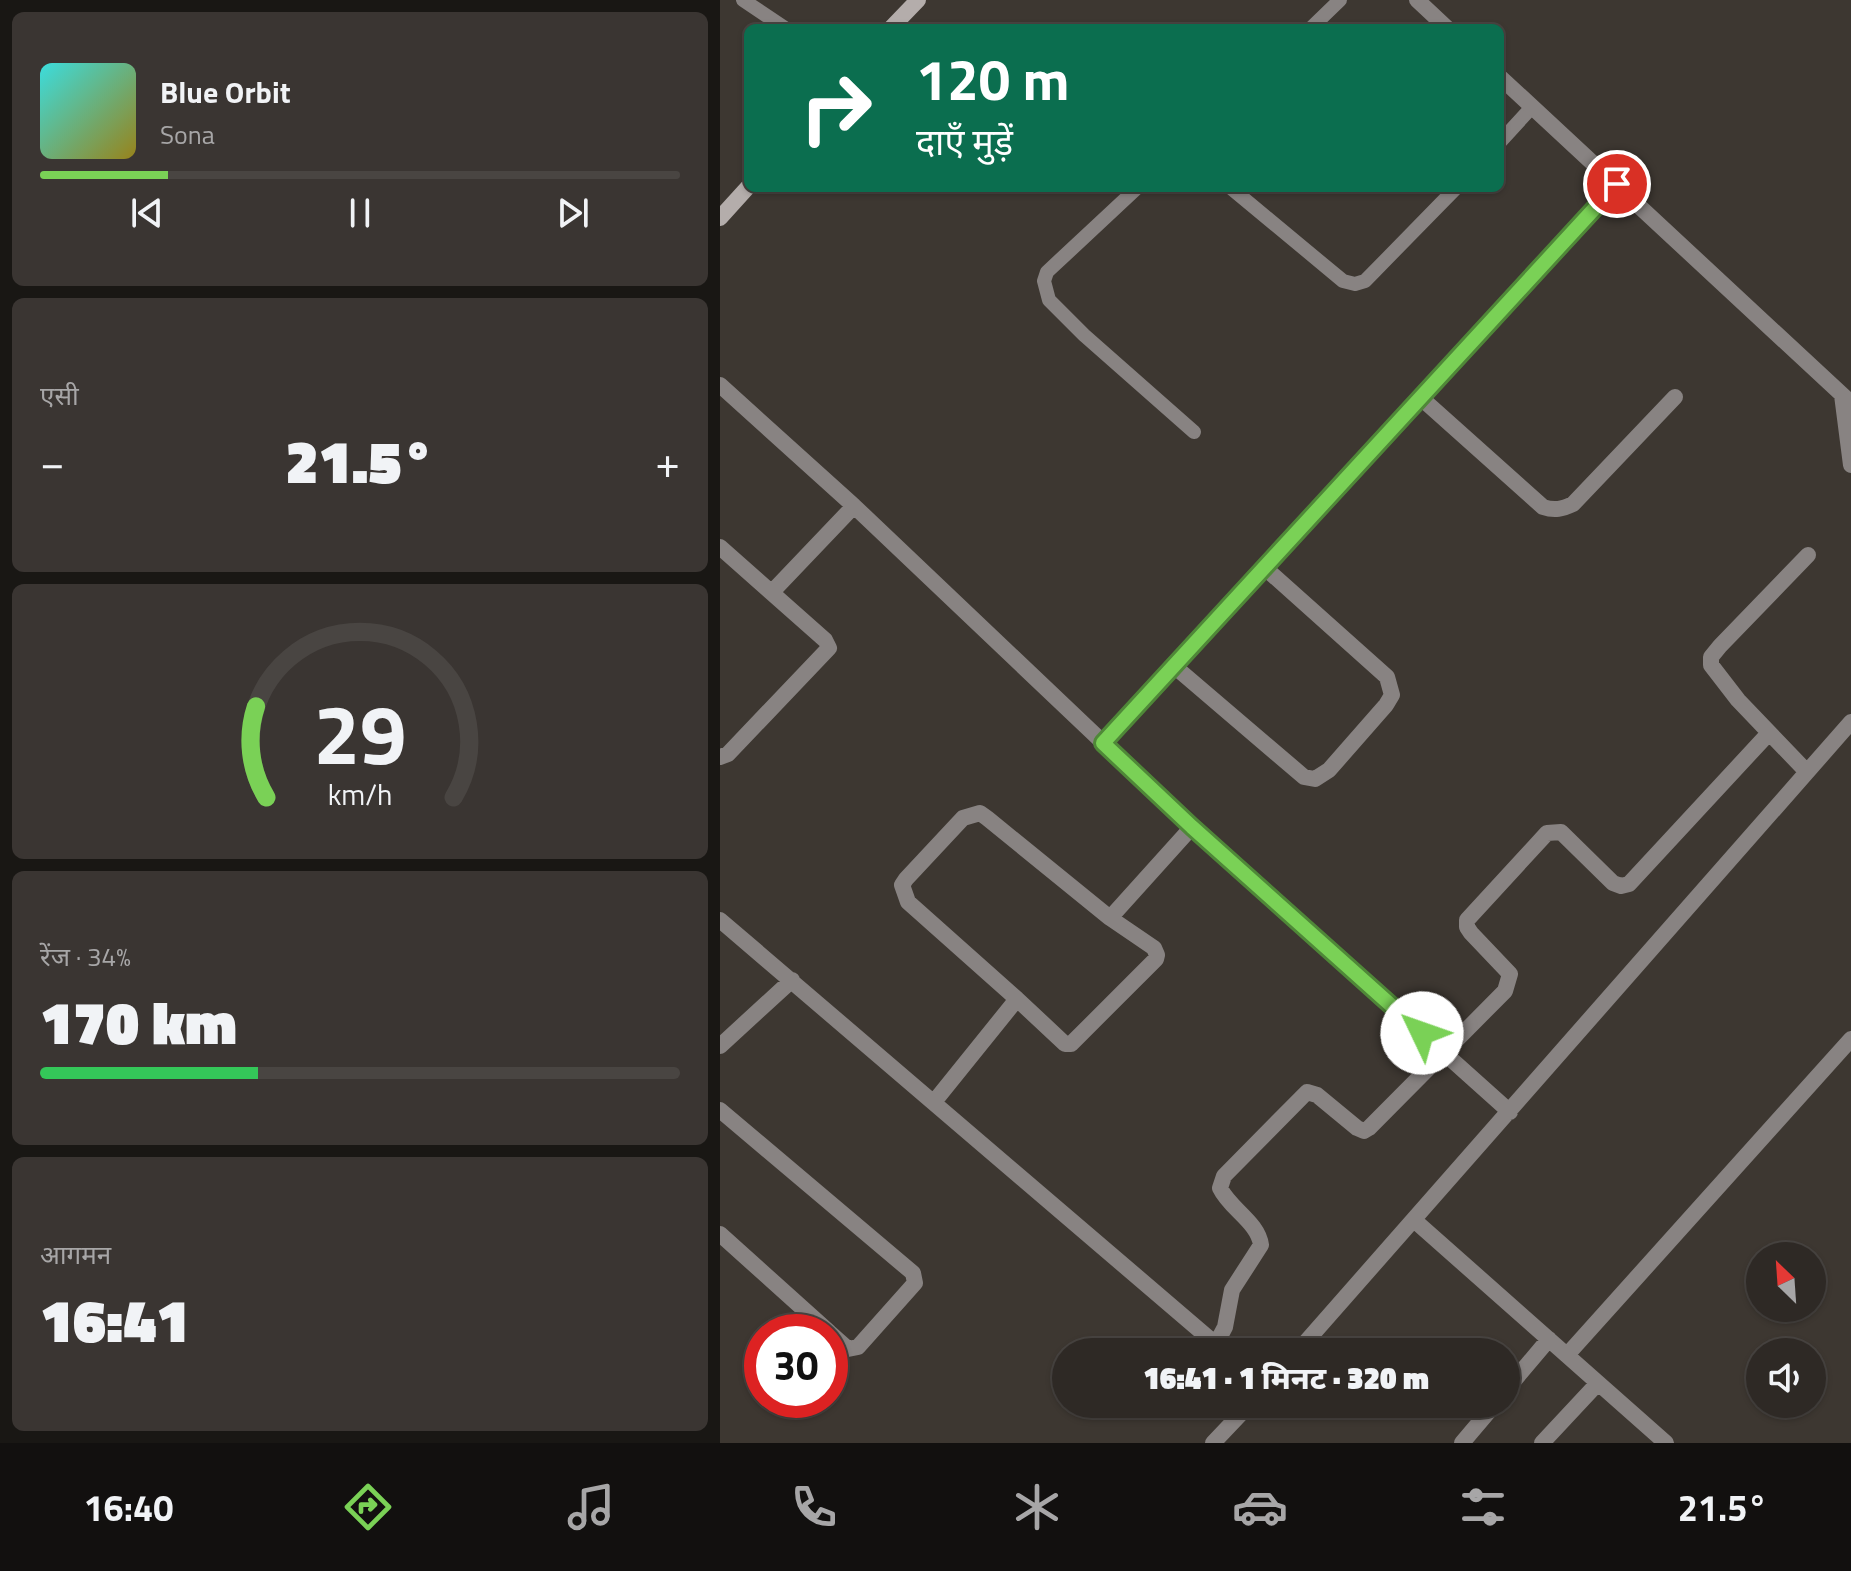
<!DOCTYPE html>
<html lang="hi">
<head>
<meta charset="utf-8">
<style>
  body { margin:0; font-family:"Titillium Web","Noto Sans Devanagari",sans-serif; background:#3a3532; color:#f1f3f6; height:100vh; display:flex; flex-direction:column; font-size:30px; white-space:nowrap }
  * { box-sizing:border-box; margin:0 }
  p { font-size:26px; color:#a7a6a7 }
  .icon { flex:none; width:44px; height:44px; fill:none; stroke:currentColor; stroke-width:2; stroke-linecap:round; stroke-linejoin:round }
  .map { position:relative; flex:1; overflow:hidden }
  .drawer { display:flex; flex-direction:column; gap:12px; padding:12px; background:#191714; width:720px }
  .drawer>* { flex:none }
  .guide { position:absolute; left:24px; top:24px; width:760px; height:168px; border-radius:12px; box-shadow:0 2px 6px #0004,0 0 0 2px #494542; background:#0b6e4f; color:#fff; overflow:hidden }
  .needle { width:52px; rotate:335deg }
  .buttons { position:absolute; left:1026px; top:1242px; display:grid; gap:16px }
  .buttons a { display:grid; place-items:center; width:80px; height:80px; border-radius:50%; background:#2e2925; box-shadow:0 2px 6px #0004,0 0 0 2px #494542; font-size:40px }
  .speed { position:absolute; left:24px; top:1314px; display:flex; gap:16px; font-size:40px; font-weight:700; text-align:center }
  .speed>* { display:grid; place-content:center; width:104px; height:104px; border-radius:50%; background:#2e2925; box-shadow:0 2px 6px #0004,0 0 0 2px #494542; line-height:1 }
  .speed .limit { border:12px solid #d22; background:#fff; color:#111 }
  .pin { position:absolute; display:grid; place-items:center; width:68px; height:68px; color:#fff; margin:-34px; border:4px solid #fff; border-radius:50%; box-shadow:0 2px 8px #0007 }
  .me { position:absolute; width:88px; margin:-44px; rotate:312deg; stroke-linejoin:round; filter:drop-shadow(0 0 6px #0008) }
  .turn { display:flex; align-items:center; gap:28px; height:168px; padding:0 40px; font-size:36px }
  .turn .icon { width:104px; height:104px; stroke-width:2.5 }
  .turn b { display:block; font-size:56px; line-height:68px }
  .big { font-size:60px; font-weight:800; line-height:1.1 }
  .drawer .card { flex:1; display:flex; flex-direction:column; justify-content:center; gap:12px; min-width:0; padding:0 28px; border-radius:12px; background:#3a3532 }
  .drawer .dial { align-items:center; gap:0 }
  .dial svg { height:208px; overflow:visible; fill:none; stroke:#494542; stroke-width:7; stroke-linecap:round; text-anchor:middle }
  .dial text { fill:#f1f3f6; stroke:none }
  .song { display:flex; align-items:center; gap:24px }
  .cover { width:96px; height:96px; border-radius:12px; background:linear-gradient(135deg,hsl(180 70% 55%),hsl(50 70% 35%)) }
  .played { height:8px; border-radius:4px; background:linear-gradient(90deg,#7ad156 20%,#494542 20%) }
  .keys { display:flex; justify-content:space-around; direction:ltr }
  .heat { display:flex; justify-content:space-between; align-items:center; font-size:44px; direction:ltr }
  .charge { height:12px; border-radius:6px; background:linear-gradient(90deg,#34c759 34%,#494542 0) }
  .trip { position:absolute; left:332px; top:1338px; width:468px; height:80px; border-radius:40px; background:#2e2925; box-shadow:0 2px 6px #0004,0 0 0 2px #494542; font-weight:800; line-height:80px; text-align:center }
  .tab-bar { display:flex; height:128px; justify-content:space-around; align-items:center; background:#12100f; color:#a7a6a7 }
  .tab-bar .icon { width:56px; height:56px }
  .tab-bar .selected { color:#7ad156 }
  .tab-bar b { font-size:36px; color:#f1f3f6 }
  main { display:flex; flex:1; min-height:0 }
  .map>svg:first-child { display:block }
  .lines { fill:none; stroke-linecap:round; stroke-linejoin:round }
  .lane { stroke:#888382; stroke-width:14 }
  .street { stroke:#888382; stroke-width:16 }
  .secondary { stroke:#b4adab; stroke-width:16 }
  .route-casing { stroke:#4f8838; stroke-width:20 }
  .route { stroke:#7ad156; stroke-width:14 }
</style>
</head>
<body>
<main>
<section class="drawer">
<div class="card">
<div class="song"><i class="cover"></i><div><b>Blue Orbit</b><p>Sona</p></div></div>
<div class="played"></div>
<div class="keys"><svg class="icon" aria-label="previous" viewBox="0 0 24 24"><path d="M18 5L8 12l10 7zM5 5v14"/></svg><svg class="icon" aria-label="pause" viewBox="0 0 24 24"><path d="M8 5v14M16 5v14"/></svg><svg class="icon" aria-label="next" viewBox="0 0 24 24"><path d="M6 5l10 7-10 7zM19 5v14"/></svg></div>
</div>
<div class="card"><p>एसी</p>
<div class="heat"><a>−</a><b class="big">21.5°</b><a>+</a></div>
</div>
<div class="card dial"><svg viewBox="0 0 100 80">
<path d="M14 69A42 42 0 1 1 86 69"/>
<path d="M14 69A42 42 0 0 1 10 34" stroke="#7ad156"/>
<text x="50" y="56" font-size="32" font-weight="700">29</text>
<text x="50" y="72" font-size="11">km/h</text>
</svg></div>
<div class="card"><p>रेंज · 34%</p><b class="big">170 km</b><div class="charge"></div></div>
<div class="card"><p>आगमन</p><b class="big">16:41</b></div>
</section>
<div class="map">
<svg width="1131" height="1443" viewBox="0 0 1131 1443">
  <rect width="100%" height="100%" fill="#3d3731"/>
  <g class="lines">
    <path class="lane" d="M 23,0 L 65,28
      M 591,28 L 620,0
      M 780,142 L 812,107
      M 417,188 L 327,272 L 324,281 L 329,300 L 364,335 L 474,432
      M 511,188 L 623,281 L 635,284 L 645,281 L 736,188"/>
    <path class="street" d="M 697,0 L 727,28
      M 780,77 L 1131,403
      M 0,385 L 134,506 L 472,827 L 790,1112
      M 1122,395 L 1131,465
      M 700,397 L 823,507 C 835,511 842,509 853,504 L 955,397
      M 0,547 L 105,640 L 109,648 L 8,754 L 0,757
      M 52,592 L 134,506
      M 454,666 L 584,777 L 595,779 L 609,770 L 666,705 L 672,695 L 667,677 L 544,567
      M 383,743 L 897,184
      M 1087,772 L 1018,700 L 991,665 L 991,657 L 1000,646 L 1088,555
      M 390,918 L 472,827
      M 0,920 L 505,1352
      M 0,1046 L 72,980
      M 214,1102 L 297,999 L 188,902 L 182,885 L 186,879 L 243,818 L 260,813 L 267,818 L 390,918 L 434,948 L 437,955 L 436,959 L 351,1044 L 345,1044 L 297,999
      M 0,1110 L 193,1273 L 195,1283 L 138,1347 L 128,1349 L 110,1333
      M 694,1220 L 946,1443
      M 0,1234 L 109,1332
      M 496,1344 L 505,1327 L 512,1290 L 541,1245 C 538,1222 510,1209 500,1188 L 504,1176 L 587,1092 L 597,1095 L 637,1128 L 644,1131 L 649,1128 L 785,991 L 790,974 L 751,933 L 747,927 L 747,920 L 827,833 L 841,832 L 893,883 L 901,886 L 909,884 L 1049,733
      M 577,1352 L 1131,722
      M 847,1355 L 1131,1039
      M 786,1390 L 829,1339
      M 493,1443 L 530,1404
      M 742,1443 L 775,1404
      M 822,1443 L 878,1383"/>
    <path class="secondary" d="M 171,28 L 198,0
      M 0,218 L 28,187"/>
  </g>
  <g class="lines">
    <g class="route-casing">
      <path id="route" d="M 702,1033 L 472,827 L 383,743 L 897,184"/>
    </g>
    <use href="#route" class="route"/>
  </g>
</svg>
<div class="buttons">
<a><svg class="needle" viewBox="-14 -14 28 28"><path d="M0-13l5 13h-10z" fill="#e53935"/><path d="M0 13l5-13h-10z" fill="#a7a6a7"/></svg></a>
<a><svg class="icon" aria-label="sound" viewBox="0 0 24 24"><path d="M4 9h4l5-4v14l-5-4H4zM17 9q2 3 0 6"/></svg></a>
</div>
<div class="speed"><div class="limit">30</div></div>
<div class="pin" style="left:897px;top:184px;background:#d93025"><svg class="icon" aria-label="arrive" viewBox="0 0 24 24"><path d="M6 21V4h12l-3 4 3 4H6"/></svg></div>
<svg class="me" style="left:702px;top:1033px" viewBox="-20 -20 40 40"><circle r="19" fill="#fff"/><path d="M0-13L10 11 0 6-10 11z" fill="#7ad156"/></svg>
<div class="trip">16:41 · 1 मिनट · 320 m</div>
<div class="guide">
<div class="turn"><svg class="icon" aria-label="right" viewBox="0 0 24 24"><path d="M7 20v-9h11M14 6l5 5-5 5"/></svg><div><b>120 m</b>दाएँ मुड़ें</div></div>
</div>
</div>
</main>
<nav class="tab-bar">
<b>16:40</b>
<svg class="icon selected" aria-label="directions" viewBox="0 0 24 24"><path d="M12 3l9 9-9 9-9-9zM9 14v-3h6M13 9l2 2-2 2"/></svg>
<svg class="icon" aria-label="music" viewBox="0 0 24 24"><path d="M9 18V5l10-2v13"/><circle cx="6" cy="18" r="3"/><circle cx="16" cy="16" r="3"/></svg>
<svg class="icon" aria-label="phone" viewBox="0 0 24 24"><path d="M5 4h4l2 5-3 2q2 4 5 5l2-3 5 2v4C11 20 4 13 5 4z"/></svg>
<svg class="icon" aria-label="climate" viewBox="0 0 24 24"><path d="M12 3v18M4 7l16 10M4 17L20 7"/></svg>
<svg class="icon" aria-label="car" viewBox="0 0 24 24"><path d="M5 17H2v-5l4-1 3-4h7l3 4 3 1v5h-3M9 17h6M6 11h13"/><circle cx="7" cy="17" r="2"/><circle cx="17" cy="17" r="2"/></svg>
<svg class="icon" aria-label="filters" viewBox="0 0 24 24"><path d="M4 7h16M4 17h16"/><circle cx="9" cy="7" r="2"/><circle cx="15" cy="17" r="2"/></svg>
<b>21.5°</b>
</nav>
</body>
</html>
